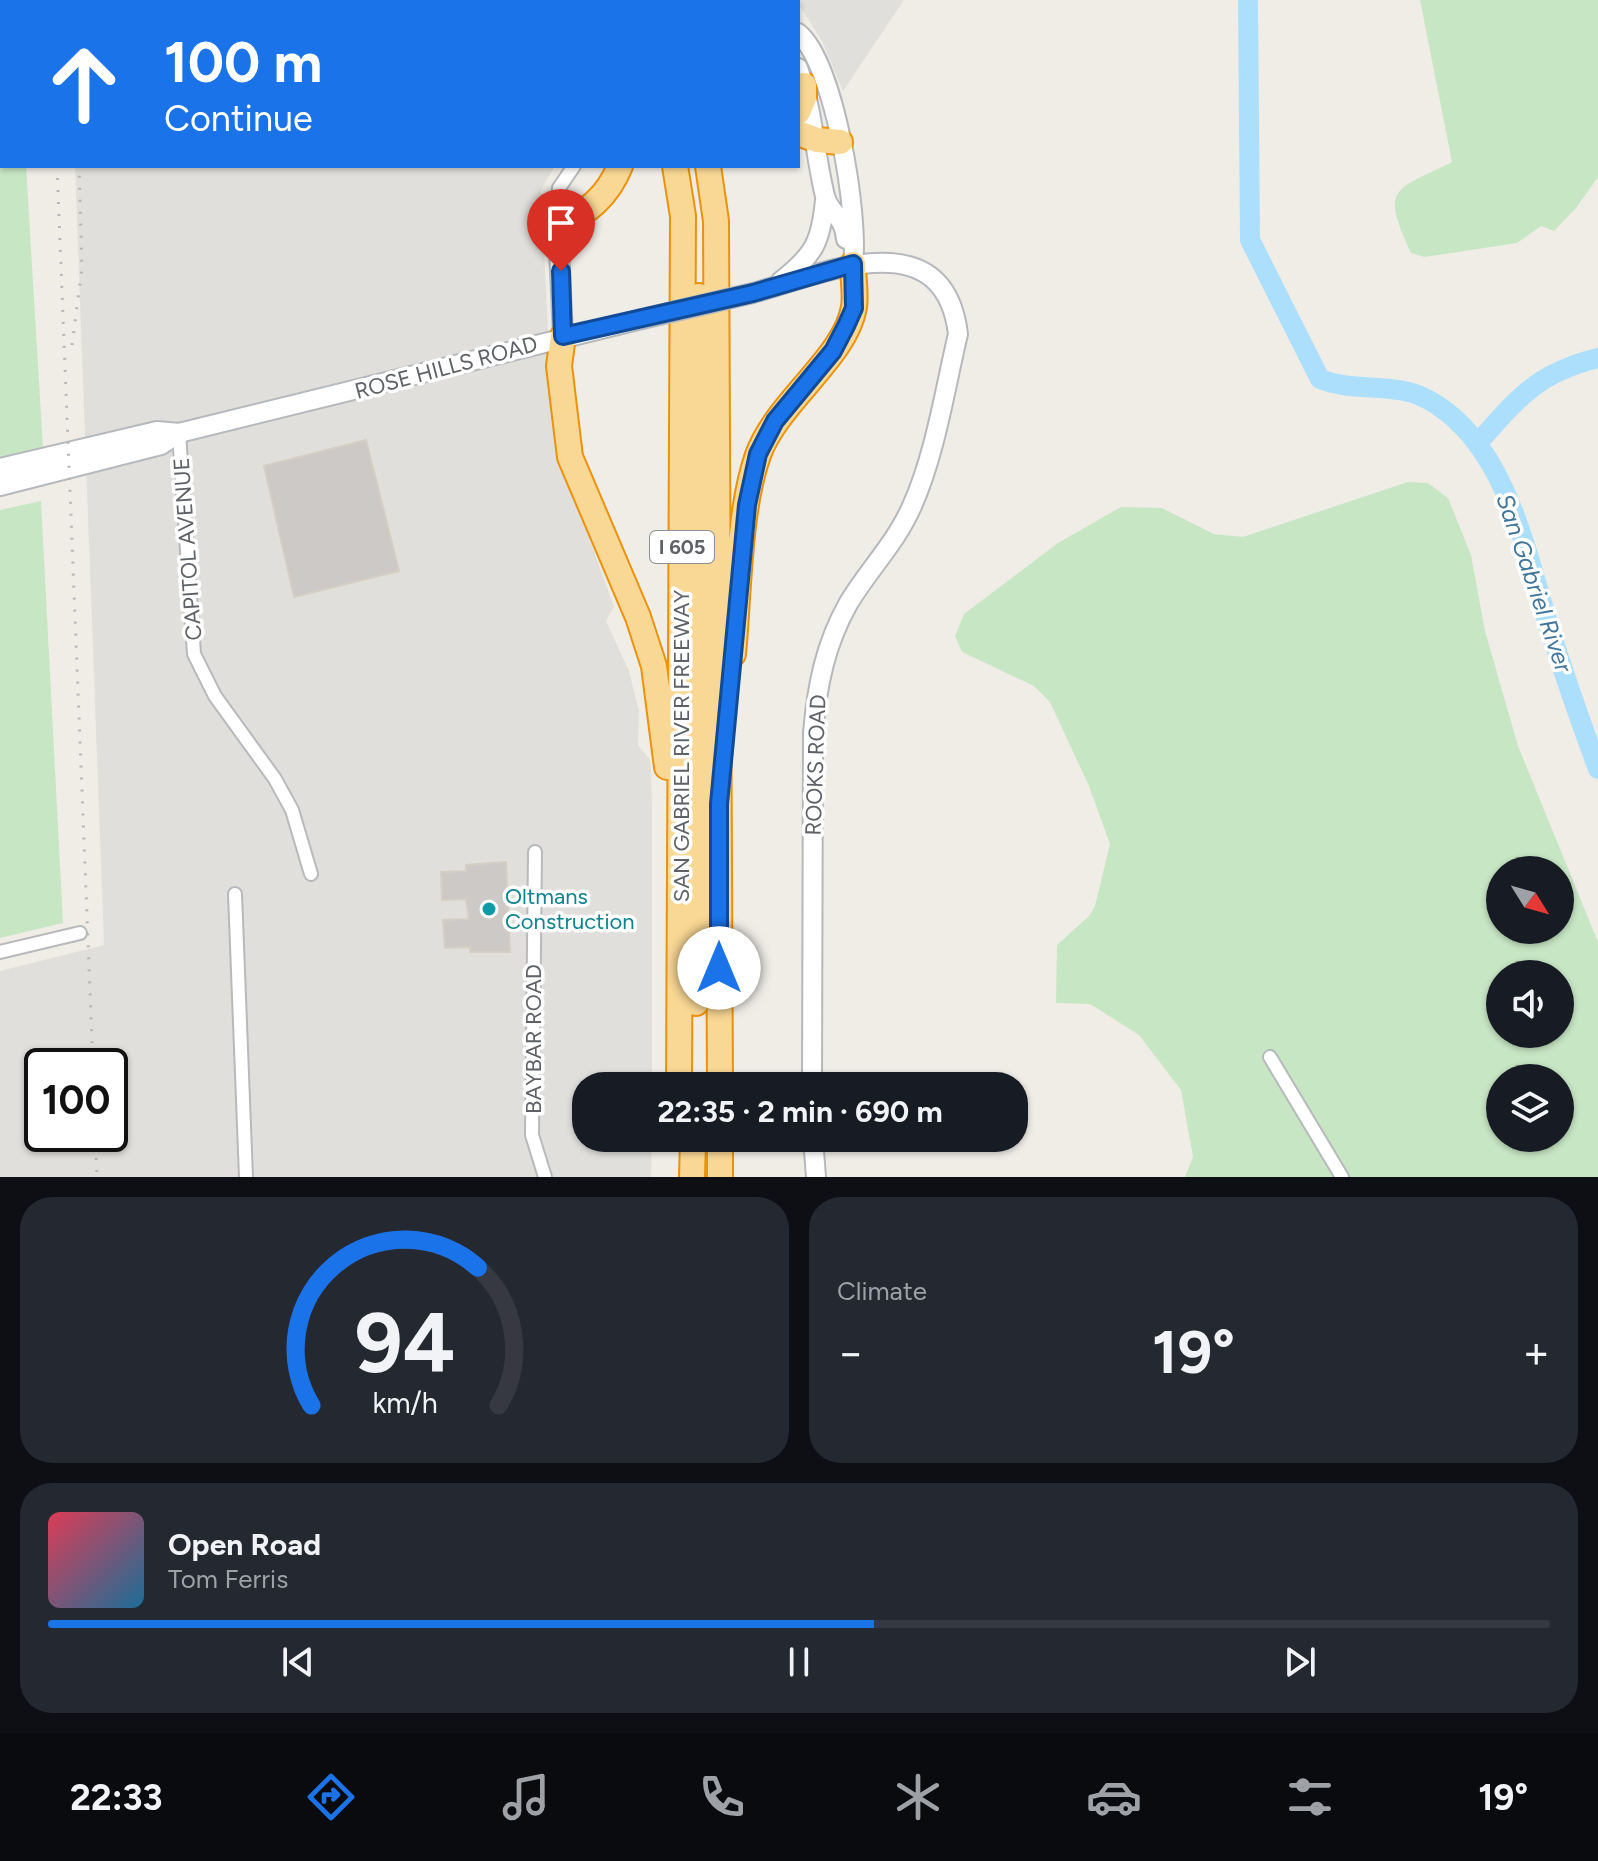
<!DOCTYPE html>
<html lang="en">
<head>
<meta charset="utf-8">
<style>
  body { margin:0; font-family:Figtree,sans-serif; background:#242831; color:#f1f3f6; height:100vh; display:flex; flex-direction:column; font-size:30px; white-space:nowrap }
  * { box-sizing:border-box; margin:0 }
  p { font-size:26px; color:#9ea1a6 }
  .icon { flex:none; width:44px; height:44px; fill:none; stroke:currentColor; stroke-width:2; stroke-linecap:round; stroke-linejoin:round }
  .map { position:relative; height:1177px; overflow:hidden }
  .side { display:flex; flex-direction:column; gap:20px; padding:20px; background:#0d0f14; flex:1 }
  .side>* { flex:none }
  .guide { position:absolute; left:0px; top:0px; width:800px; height:168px; box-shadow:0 2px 6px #0004; background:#1a73e8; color:#fff; overflow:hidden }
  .needle { width:52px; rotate:127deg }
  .fabs { position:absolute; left:1486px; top:856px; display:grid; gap:16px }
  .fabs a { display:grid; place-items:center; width:88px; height:88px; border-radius:50%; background:#171b24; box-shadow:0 2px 6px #0004; font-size:40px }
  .speed { position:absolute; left:24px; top:1048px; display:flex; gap:16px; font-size:40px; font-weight:700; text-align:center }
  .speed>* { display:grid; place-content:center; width:104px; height:104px; border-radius:50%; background:#171b24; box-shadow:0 2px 6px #0004; line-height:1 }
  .speed .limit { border:4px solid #111; border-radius:12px; background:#fff; color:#111 }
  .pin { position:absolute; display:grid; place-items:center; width:68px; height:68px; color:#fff; margin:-82px -34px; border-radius:50% 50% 50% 0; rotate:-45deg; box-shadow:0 0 8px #0007 }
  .pin .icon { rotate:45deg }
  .me { position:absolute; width:88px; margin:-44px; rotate:0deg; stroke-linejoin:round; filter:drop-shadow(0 0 6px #0008) }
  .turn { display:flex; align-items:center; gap:28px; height:168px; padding:0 32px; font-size:36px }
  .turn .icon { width:104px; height:104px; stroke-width:2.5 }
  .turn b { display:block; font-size:56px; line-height:68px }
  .big { font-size:60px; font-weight:700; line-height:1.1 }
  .side .card { flex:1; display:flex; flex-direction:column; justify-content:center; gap:12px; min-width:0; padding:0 28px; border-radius:32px; background:#242831 }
  .side .dial { align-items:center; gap:0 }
  .dial svg { height:208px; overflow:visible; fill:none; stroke:#363941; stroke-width:7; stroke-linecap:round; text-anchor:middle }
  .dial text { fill:#f1f3f6; stroke:none }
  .song { display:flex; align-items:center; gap:24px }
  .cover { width:96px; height:96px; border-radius:12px; background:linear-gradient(135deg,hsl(350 70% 55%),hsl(200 70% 35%)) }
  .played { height:8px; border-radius:4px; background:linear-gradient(90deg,#1a73e8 55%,#363941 55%) }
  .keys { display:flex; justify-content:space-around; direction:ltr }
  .heat { display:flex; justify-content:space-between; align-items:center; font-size:44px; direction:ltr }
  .side .tiles { flex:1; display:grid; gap:20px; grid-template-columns:1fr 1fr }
  .card:last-child { grid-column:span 2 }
  .trip { position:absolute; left:572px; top:1072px; width:456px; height:80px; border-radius:32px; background:#171b24; box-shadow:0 2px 6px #0004; font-weight:700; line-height:80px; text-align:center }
  .tab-bar { display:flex; height:128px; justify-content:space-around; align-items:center; background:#090b0e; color:#9ea1a6 }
  .tab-bar .icon { width:56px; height:56px }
  .tab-bar .active { color:#1a73e8 }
  .tab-bar b { font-size:36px; color:#f1f3f6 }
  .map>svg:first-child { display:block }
  .industrial { fill:#e1dfdb; fill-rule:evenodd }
  .green { fill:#c7e6c4; fill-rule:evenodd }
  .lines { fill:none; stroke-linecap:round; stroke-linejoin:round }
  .river { stroke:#abdffc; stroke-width:20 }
  .building { fill:#cdc9c6; stroke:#d4cec5; stroke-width:2 }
  .street-casing { stroke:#b7b9bc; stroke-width:16 }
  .secondary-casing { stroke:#b5b9bd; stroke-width:22 }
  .highway-casing { stroke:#ec920a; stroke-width:28 }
  .street { stroke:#fff; stroke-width:12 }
  .secondary { stroke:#fff; stroke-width:18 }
  .highway { stroke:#f9d794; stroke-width:24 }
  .rail { stroke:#b5b6b6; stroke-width:3; stroke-dasharray:2 10; stroke-linecap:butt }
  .secondary-bridge-casing { stroke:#b5b9bd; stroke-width:22; stroke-linecap:butt }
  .secondary-bridge { stroke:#fff; stroke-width:18 }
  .route-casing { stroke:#114b97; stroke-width:20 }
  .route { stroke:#1a73e8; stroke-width:14 }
  .culture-dot { fill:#0f9aa8; stroke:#fff; stroke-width:3 }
  .labels { text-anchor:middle; stroke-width:7; stroke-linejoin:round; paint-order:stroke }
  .shield { fill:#fff; stroke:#8e9194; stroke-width:2 }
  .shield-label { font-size:20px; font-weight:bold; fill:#5e6266 }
  .street-label { font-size:22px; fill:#5e6266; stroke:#fff }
  .culture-label { font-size:22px; fill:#0d838f; stroke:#fff; text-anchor:start }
  .water-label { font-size:24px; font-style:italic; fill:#41769c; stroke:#fff }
</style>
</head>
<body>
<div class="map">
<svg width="1598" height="1177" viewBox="0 0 1598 1177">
  <rect width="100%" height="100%" fill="#f0ede7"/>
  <path class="industrial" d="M 69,0 L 591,0 L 591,2 L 69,2 Z
    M 796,0 L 904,0 L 843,91 L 822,41 Z
    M 75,166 L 555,166 L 541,190 L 551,389 L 574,496 L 614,607 L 606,621 L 629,671 L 639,711 L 638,745 L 650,760 L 651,768 L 652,808 L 652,1086 L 586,1086 L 586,1138 L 652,1138 L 651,1177 L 0,1177 L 0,971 L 104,945 ZM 42,1066 L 110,1066 L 110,1134 L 42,1134 Z"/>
  <path class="green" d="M 0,0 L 16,0 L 2,2 L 2,166 L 26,166 L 43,448 L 0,458 Z
    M 1420,0 L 1598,0 L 1598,177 L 1576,208 L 1554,231 L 1541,226 L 1517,243 L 1425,257 L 1411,253 C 1380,186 1394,191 1452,162 Z
    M 1408,482 L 1428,483 L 1448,498 L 1471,555 L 1485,631 L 1518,746 L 1598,942 L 1598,1177 L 1185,1177 L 1193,1157 L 1181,1090 L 1139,1035 L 1090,1004 L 1056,1003 L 1057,945 L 1089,916 L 1095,906 L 1110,844 L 1089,786 L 1050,702 L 1034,686 L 962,652 L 955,636 L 964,614 L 1058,543 L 1121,507 L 1162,508 L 1214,534 L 1243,537 ZM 1500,870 L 1560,870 L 1560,930 L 1500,930 ZM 1500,974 L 1560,974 L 1560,1034 L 1500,1034 ZM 1500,1078 L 1560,1078 L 1560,1138 L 1500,1138 Z
    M 41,501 L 63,923 L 0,938 L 0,510 Z"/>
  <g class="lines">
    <path class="river" d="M 1248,0 L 1250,240 L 1320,379 C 1361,395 1397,378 1437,405 C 1507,450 1527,555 1550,630 C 1565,677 1581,723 1598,769
      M 1478,443 C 1518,398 1537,373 1598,358"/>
  </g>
  <path class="building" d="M 366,440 L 399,571 L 294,597 L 264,466 Z
    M 506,862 L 510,952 L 470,952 L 470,947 L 445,948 L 443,920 L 469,919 L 466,899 L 442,900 L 441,872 L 466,871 L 466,865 Z"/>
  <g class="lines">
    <g class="street-casing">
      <path id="street" d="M 599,0 L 599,2
        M 558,227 L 559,188 L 574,166
        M 179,433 L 194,654 L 215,696 L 275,779 L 292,810 L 311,874
        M 535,852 L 532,1135 L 545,1177
        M 235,894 L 246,1177
        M 0,952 L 80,933
        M 1270,1057 L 1342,1177"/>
    </g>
    <g class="secondary-casing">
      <path id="secondary" d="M 776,0 L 777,2
        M 798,33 C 835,63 859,217 853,264
        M 798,68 C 814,113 814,151 825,196 C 829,213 844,215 846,239
        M 558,227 L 563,336
        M 781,281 C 814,255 821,242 825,200
        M 753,293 C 823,273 944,219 958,334 C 945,389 935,455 912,506 C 896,543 868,570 848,604 C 825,645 817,686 813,733 L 812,1086
        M 0,468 L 157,431 L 179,433 L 642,319
        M 0,486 L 161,445 L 179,433
        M 813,1138 L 816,1177"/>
    </g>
    <g class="highway-casing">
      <path id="highway" d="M 623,0 L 623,2
        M 642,0 L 642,2
        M 662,0 L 662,2
        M 683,0 L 684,2
        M 703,0 L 704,2
        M 798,112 L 804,98 L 804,85
        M 798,133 L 817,140 L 840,142
        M 675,166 L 683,216 L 679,1086
        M 708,166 L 716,221 L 720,1086
        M 558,227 C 587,212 607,198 620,166
        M 563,336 L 559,366 L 570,457 L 638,617 L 654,666 L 667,767
        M 733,654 C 739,593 738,512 758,455 C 777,402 846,357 854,307 C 856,294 853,278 853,264
        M 696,1003 L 699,296
        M 720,1138 L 720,1177
        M 692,1177 L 693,1138"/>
    </g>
    <use href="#street" class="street"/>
    <use href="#secondary" class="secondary"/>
    <use href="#highway" class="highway"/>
    <path class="rail" d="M 50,0 L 50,2
      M 57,166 L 93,1066
      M 72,345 L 82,268 L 79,166
      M 95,1134 L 97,1177"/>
    <g class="secondary-bridge-casing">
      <path id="secondary-bridge" d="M 642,319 L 753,293"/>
    </g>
    <use href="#secondary-bridge" class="secondary-bridge"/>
  </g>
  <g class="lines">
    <g class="route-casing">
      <path id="route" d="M 561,271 L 563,336 L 753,293 L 853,264 L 854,308 L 846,326 L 833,351 L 775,421 L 758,454 L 747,505 L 719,804 L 719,968"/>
    </g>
    <use href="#route" class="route"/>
  </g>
  <circle class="culture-dot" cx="489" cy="909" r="8"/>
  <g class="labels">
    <rect class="shield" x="650" y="531" width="64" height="32" rx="6"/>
    <g class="shield-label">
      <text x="682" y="554">I 605</text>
    </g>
    <g class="street-label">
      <text transform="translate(446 367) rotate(-15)" y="8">ROSE HILLS ROAD</text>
      <text transform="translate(187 549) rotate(-94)" y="8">CAPITOL AVENUE</text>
      <text transform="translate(681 746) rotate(-90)" y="8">SAN GABRIEL RIVER FREEWAY</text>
      <text transform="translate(815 765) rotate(-88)" y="8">ROOKS ROAD</text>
      <text transform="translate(533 1039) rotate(-90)" y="8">BAYBAR ROAD</text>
    </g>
    <g class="culture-label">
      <text x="505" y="904">Oltmans<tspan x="505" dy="25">Construction</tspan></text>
    </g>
    <g class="water-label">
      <text transform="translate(1534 583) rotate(71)" y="8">San Gabriel River</text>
    </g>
  </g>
</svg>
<div class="fabs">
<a><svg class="needle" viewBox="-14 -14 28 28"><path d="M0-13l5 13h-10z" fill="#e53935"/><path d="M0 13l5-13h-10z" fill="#9ea1a6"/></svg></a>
<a><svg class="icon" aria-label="sound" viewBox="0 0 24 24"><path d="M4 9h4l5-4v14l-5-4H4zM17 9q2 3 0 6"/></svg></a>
<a><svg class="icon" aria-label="layers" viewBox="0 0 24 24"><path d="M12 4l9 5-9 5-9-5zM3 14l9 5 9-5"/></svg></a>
</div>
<div class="speed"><div class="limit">100</div></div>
<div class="pin" style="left:561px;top:271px;background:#d93025"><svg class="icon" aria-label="arrive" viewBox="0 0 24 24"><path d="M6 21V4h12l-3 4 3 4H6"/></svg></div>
<svg class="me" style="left:719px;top:968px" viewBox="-20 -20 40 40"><circle r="19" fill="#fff"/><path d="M0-13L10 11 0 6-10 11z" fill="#1a73e8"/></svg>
<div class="trip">22:35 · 2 min · 690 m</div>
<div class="guide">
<div class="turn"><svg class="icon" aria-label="ahead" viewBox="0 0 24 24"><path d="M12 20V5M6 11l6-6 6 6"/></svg><div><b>100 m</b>Continue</div></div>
</div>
</div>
<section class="side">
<div class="tiles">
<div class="card dial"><svg viewBox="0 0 100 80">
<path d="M14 69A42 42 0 1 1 86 69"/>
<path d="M14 69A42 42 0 0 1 78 16" stroke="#1a73e8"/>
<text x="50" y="56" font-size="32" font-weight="700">94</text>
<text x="50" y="72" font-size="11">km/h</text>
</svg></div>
<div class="card"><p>Climate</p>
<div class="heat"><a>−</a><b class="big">19°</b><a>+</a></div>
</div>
<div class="card">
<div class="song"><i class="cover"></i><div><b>Open Road</b><p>Tom Ferris</p></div></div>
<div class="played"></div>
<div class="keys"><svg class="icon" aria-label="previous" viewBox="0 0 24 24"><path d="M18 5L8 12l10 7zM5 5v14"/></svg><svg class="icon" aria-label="pause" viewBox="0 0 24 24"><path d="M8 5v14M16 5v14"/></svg><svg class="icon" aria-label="next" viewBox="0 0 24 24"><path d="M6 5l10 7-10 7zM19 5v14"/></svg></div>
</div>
</div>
</section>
<nav class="tab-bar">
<b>22:33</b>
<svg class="icon active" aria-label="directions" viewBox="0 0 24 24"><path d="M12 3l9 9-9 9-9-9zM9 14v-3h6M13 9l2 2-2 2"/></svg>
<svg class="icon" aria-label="music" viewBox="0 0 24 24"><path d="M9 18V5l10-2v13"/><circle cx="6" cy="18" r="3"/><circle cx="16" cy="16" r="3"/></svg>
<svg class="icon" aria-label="phone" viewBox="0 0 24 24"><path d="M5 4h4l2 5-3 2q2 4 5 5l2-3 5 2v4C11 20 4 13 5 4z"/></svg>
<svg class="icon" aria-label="climate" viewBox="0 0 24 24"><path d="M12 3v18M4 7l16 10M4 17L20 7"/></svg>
<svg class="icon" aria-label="car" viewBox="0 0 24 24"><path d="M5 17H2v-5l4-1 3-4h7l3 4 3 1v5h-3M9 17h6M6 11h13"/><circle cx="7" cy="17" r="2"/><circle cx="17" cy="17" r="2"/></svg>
<svg class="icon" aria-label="filters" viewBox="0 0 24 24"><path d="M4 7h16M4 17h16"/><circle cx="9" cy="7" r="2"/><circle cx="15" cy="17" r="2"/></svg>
<b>19°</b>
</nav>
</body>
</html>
